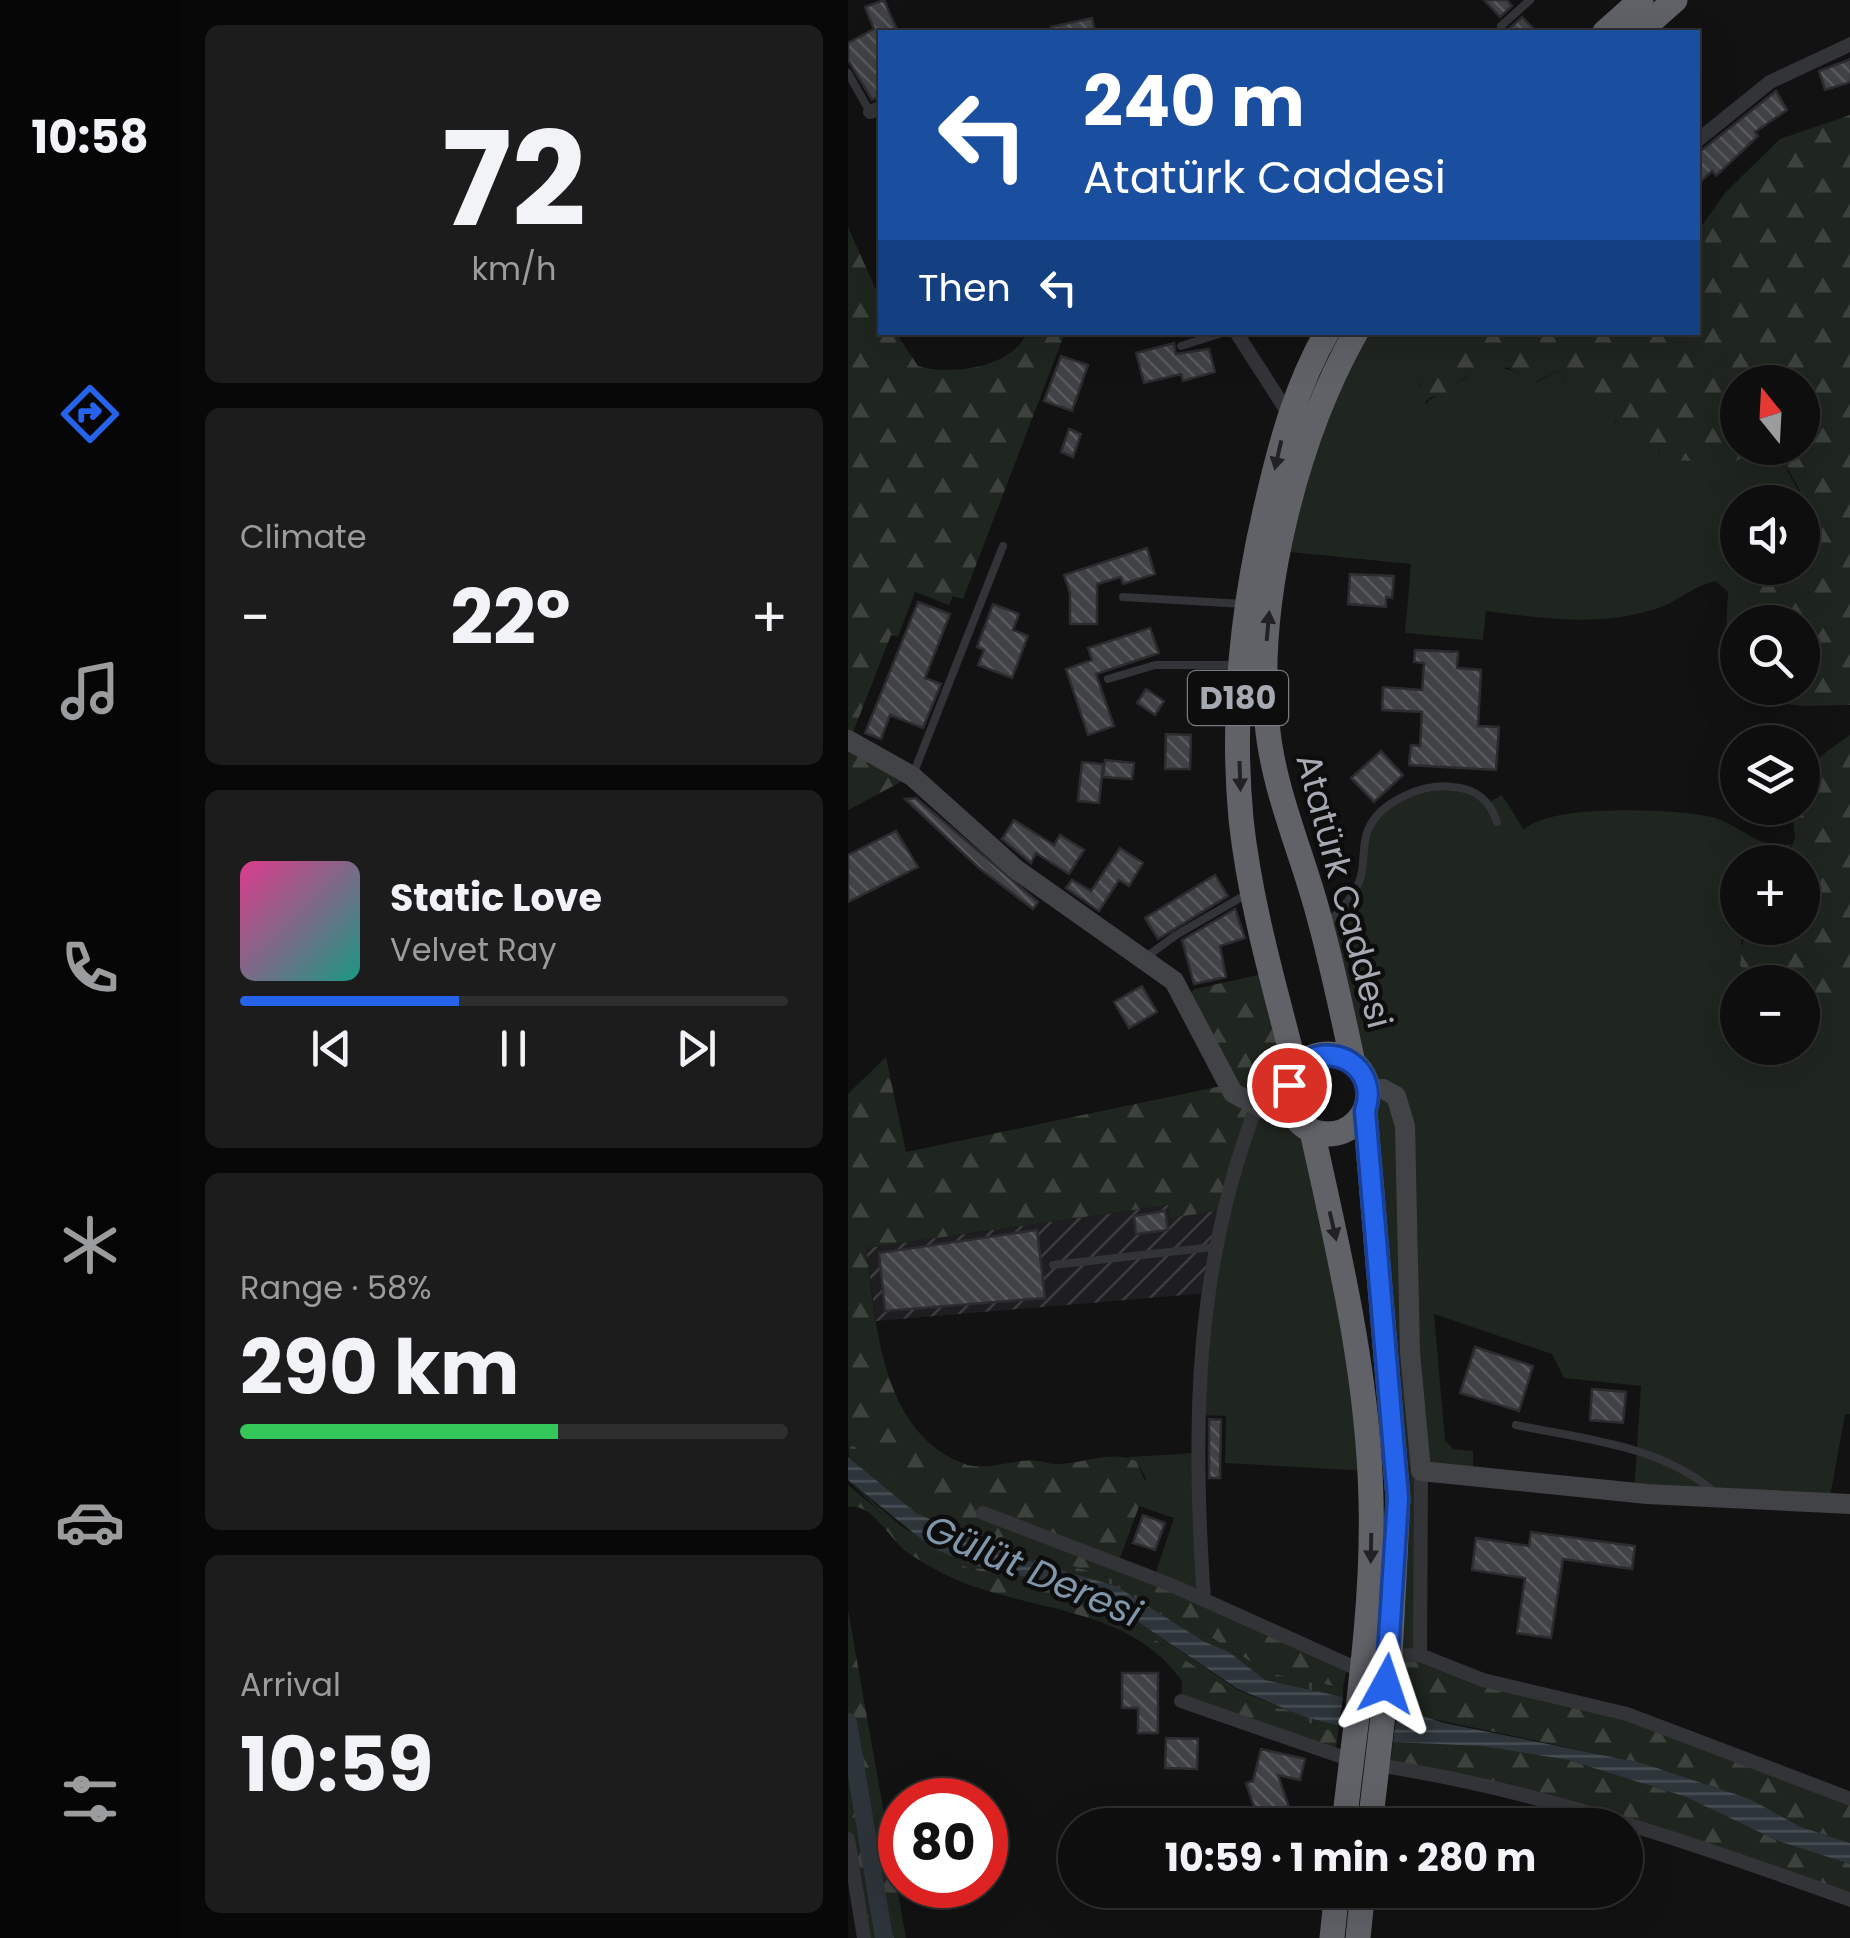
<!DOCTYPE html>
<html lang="en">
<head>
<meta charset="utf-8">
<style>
  body { margin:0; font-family:Poppins,sans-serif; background:#1c1c1c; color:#f1f3f6; height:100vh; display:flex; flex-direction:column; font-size:38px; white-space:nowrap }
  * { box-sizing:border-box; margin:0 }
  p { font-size:32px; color:#9b9c9e }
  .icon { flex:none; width:55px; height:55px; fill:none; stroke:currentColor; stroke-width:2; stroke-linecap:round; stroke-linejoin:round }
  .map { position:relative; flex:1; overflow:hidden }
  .side { display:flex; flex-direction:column; gap:25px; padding:25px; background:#080808; width:668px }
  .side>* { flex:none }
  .top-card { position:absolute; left:30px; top:30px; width:822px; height:305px; border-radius:0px; box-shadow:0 10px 40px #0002,0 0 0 2px #2e2e2e; background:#1a4fa0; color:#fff; overflow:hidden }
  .needle { width:65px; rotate:342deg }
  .tools { position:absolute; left:872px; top:365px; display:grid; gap:20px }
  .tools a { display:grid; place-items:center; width:100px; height:100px; border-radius:50%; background:#0e0e0e; box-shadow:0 10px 40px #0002,0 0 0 2px #2e2e2e; font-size:50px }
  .speed { position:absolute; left:30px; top:1778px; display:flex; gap:20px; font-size:50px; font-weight:700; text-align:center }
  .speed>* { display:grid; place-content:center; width:130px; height:130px; border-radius:50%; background:#0e0e0e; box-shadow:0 10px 40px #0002,0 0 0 2px #2e2e2e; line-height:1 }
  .speed .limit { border:15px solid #d22; background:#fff; color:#111 }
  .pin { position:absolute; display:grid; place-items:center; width:85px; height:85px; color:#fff; margin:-42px; border:5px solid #fff; border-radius:50%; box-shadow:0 2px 10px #0007 }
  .me { position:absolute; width:110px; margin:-55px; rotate:5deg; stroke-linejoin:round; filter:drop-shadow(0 0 8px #0008) }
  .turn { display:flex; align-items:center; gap:35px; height:210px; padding:0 40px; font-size:45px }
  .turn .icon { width:130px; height:130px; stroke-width:2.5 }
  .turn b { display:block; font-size:70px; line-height:85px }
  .then { display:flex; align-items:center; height:95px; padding:0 40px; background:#0003; gap:20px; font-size:38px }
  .big { font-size:75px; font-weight:700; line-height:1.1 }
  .side .card { flex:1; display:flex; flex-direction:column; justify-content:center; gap:15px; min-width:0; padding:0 35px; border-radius:15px; background:#1c1c1c }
  .side .dial { align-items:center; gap:0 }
  .dial b { font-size:130px; line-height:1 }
  .song { display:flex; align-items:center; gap:30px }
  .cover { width:120px; height:120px; border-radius:15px; background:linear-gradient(135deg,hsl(330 70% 55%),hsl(170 70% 35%)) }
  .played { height:10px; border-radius:5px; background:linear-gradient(90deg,#2563eb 40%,#2e2e2e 40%) }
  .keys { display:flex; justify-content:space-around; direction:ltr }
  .heat { display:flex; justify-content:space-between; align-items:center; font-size:55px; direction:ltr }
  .charge { height:15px; border-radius:8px; background:linear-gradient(90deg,#34c759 58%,#2e2e2e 0) }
  .trip { position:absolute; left:210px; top:1808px; width:585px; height:100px; border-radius:50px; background:#0e0e0e; box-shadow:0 10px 40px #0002,0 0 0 2px #2e2e2e; font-weight:700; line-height:100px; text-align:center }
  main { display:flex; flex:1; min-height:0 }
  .tab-bar { display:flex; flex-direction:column; width:180px; justify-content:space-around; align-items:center; background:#060606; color:#9b9c9e }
  .tab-bar .icon { width:70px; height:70px }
  .tab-bar .on { color:#2563eb }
  .tab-bar b { font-size:45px; color:#f1f3f6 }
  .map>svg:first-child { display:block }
  .industrial { fill:url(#industrial-furrows) }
  .grass { fill:#1f251f }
  .forest { fill:url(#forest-firs) }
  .wetland { fill:url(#wetland-marsh) }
  .water { fill:url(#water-rules) }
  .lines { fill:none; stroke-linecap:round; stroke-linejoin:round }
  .canal { stroke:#2d343a; stroke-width:18 }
  .building { fill:url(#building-back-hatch); stroke:#2c2c2f; stroke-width:2.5 }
  .lane { stroke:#333438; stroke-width:8 }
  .street { stroke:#333438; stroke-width:14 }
  .secondary { stroke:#424347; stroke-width:20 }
  .highway { stroke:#606268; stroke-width:25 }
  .oneway { fill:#222224 }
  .route-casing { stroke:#184099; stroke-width:25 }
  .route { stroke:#2563eb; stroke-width:18 }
  .labels { text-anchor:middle; stroke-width:9; stroke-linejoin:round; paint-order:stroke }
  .shield { fill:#0d0d0e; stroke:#777a81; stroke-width:2.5 }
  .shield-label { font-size:32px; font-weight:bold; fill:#a5a9b2 }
  .street-label { font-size:35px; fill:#a5a9b2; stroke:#0d0d0e }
  .water-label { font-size:38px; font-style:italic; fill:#8096aa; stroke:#0d0d0e }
</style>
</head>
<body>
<main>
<nav class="tab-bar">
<b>10:58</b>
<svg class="icon on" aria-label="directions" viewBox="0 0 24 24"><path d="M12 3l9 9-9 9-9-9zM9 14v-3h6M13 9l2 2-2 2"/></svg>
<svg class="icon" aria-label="music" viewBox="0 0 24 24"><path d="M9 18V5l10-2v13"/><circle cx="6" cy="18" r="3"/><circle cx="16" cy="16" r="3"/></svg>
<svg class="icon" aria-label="phone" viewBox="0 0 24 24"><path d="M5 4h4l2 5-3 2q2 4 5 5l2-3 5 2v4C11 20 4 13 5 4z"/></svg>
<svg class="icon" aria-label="climate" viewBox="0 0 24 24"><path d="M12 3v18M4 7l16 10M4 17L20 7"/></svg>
<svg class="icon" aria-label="car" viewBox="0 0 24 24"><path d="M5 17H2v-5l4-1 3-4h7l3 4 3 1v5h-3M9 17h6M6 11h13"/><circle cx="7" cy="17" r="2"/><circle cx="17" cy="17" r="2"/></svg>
<svg class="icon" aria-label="filters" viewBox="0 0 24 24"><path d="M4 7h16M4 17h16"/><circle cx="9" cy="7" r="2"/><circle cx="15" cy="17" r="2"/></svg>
</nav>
<section class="side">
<div class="card dial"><b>72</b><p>km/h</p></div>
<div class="card"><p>Climate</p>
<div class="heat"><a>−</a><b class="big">22°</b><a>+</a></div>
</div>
<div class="card">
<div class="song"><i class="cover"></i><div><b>Static Love</b><p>Velvet Ray</p></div></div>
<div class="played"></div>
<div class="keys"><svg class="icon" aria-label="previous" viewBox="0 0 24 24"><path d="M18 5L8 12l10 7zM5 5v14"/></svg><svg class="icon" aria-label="pause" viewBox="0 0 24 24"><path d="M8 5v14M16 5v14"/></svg><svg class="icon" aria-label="next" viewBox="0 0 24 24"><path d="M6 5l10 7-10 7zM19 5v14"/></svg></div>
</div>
<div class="card"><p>Range · 58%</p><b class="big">290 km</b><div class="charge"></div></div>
<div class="card"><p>Arrival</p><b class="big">10:59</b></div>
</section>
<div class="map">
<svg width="1003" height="1938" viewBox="0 0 1003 1938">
  <defs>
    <pattern id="industrial-furrows" width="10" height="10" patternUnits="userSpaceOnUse" patternTransform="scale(2.5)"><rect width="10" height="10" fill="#1e1e20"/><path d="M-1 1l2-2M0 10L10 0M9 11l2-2" fill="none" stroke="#3c3c3e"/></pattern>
    <pattern id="forest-firs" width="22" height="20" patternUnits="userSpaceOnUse" patternTransform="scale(2.5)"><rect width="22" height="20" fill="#1f251f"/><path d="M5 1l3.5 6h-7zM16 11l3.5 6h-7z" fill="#3d423d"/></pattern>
    <pattern id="wetland-marsh" width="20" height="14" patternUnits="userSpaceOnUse" patternTransform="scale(2.5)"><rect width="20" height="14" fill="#1f251f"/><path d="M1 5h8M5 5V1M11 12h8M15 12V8" fill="none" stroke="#3d423d"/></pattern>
    <pattern id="water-rules" width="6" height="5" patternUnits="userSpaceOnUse" patternTransform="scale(2.5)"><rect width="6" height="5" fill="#2d343a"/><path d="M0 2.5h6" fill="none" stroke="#484f54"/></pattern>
    <pattern id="building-back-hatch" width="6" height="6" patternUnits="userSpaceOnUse" patternTransform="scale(2.5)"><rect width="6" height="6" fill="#414246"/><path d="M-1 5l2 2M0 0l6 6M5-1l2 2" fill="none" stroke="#595a5e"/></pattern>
  </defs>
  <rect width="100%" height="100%" fill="#121213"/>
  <path class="industrial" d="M 321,1205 L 322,1217 L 375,1210 L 360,1293 L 28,1321 L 18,1248 Z"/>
  <path class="grass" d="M 508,333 L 599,333 L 606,337 L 607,343 L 571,385 L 578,404 C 585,394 597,396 605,387 C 619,372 648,361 670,373 L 672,381 L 689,382 L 711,370 L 715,372 L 718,392 L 733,405 L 744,398 L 758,400 L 767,416 L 769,443 L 809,446 L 811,455 C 838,461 860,460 887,462 L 907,448 L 938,456 L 940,472 L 953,495 L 949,502 L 890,502 L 888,582 L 900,598 L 907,622 L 890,622 L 890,679 L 878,633 L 880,592 L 868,581 C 846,585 827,604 804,610 C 749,627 694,618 638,611 L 635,640 L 557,633 L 563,564 L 432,551 Z
    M 893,688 L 942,688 L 951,706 L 903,697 Z
    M 601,786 L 640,803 L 654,795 L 676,830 C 699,803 830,809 864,817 C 891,824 914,852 943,844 L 937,859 L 890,862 L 890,928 L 897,928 L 893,943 L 912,979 L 921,982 L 890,982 L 890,1048 L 955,1048 L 955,997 L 1002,997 L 1003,1414 L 997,1414 L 981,1503 L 786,1493 L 793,1386 L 716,1378 L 704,1354 L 586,1314 L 597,1440 L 605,1449 L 625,1451 L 625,1475 L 574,1471 L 572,1655 L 542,1656 L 550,1557 L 519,1085 L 511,1069 L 475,928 L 512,879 L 521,826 L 554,798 Z
    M 408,1107 L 446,1115 L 457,1127 L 522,1471 L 377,1463 L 378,1416 L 348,1415 L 366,1247 Z
    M 348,1453 L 356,1600 L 306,1578 L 326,1518 L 291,1506 L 298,1478 L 288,1461 L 280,1457 Z"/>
  <path class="forest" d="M 1002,115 L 1002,705 L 951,706 L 942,688 L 955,688 L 955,622 L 907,622 L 900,598 L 883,576 L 888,566 L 955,568 L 955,502 L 949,502 L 953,495 C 949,480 937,472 938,456 L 918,448 L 955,448 L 955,382 L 890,382 L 890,448 L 907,448 L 887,462 C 861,461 838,461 814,460 L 808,446 L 764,443 L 768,421 L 758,400 L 744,398 L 733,405 L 718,392 L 715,372 L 711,370 L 683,384 L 671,381 L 670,373 L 659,367 L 644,375 C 622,370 612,377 599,395 L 583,397 L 570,409 L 564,400 L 583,364 L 606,344 L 599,333 L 850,332 L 850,231 L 877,193 L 932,139 Z
    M 0,227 L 32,299 L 32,332 L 48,333 L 70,366 C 104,376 163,368 179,333 L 217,333 L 115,599 L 105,596 L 101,605 L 67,592 L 50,637 L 43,635 L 2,740 L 64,776 L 0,810 Z
    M 1002,735 L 1002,997 L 956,998 L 955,982 L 937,979 L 921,982 L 892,966 L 897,928 L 955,928 L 955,862 L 925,862 L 940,856 L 947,837 L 944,808 L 955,808 C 955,764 968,759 1002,735 Z
    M 423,972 L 444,1078 L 440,1101 L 409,1107 L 375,1210 L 322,1218 L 320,1205 L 18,1248 C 28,1322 32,1430 114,1463 C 138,1473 165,1458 190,1461 C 198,1462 204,1465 213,1464 C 237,1463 264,1450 288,1461 L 299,1485 L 270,1563 L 499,1666 L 495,1688 L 421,1673 L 273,1582 L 143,1539 L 76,1506 L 26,1468 L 0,1439 L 0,1094 L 38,1057 L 58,1152 L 378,1085 L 337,997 L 347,989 Z
    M 0,1485 L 84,1555 L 148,1577 L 204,1587 L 262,1609 L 398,1701 L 490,1733 L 487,1755 L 333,1701 L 334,1681 C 278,1601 172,1614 92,1572 C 81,1566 69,1559 59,1552 C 41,1539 24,1502 0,1507 Z
    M 0,1610 L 58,1938 L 16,1938 L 0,1839 Z
    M 572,1655 L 599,1668 L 779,1714 L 1002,1799 L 1002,1843 L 953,1827 L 902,1799 L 794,1763 L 566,1715 L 550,1708 L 553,1680 L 539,1678 L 542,1656 Z
    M 564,1741 L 634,1746 L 720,1760 L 838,1797 L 930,1841 L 1002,1864 L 1002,1900 L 741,1812 L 542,1767 L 545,1742 Z"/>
  <path class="wetland" d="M 0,1439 L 26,1468 L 76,1506 L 143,1539 L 273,1582 L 421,1673 L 495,1688 L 495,1697 L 417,1680 L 268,1586 L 169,1557 L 68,1513 L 1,1458 Z
    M 0,1480 L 53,1526 L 107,1558 L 210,1584 L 263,1604 L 390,1690 L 454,1716 L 491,1726 L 490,1733 L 398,1701 L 262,1609 L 204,1587 L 148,1577 L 84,1555 L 64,1543 Z"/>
  <path class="water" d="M 0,1457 L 68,1513 L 169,1557 L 268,1586 L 357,1642 L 381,1652 L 417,1680 L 495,1697 L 491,1726 L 454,1716 L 390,1689 L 263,1604 L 210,1584 L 129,1566 L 84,1548 L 0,1480 Z
    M 550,1708 L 596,1723 L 794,1763 L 902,1799 L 953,1827 L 1002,1843 L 1002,1864 L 930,1841 L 838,1797 L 720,1760 L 634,1746 L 545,1742 Z"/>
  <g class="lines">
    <path class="canal" d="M 0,1722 L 36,1938"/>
  </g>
  <path class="building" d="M 36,0 L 50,32 L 32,32 L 32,97 L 24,100 L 0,60 L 0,43 L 26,29 L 17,7 Z
    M 636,0 L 659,0 L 664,6 L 652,17 Z
    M 674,17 L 689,32 L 667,32 L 662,28 Z
    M 244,18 L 247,32 L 204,32 L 203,27 Z
    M 1003,59 L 1003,82 L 977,90 L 971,71 Z
    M 928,91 L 939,110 L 907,132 L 910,136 L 868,176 L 864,171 L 850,184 L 850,153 Z
    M 326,343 L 328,354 L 361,349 L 367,372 L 335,381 L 333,374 L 296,383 L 288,353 Z
    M 213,356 L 240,365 L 224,411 L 196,401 Z
    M 221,429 L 233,434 L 225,457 L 213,452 Z
    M 299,548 L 307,574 L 275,584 L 273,577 L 249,584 L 249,624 L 222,624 L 222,593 L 216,575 Z
    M 502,574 L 546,576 L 544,598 L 538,597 L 538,607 L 500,604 Z
    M 70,602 L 102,614 L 77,678 L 93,684 L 75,728 L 42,715 L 33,739 L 17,733 Z
    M 145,604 L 171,614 L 165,630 L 180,636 L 164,678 L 130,665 L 136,650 L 129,647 Z
    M 302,628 L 311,653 L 248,674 L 266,726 L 240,735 L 218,669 L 244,660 L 240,648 Z
    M 567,650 L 610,652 L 609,668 L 633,670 L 630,726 L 651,727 L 648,770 L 561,765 L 563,745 L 572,746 L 574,712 L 534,710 L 535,687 L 574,690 L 576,663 L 566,662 Z
    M 298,689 L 316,701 L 307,715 L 289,703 Z
    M 318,734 L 343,735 L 342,769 L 317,769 Z
    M 533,751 L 555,775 L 526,802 L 503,778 Z
    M 257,760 L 286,763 L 284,779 L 255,777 Z
    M 234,762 L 255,764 L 251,803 L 230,801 Z
    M 68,798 L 190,902 L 185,909 L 131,868 L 57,799 Z
    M 166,820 L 206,845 L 212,835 L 236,850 L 221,874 L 188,853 L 183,863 L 154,839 Z
    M 48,831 L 70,867 L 0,902 L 0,855 Z
    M 272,848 L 295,863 L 281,886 L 271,880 L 251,911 L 218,888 L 224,880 L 243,891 Z
    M 367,875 L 380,896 L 310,939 L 297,918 Z
    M 387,909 L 397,938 L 372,946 L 378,977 L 346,984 L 334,940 Z
    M 294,986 L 309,1012 L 281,1028 L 266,1002 Z
    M 317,1211 L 320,1230 L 288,1234 L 286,1216 Z
    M 189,1230 L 197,1298 L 37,1311 L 31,1253 Z
    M 627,1347 L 685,1366 L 671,1411 L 612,1393 Z
    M 744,1389 L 778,1392 L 775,1423 L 742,1420 Z
    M 361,1419 L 373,1420 L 372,1478 L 361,1478 Z
    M 295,1515 L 317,1523 L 307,1550 L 285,1543 Z
    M 683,1532 L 787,1546 L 784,1569 L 715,1559 L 703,1638 L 669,1633 L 677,1578 L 624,1570 L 628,1538 L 681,1546 Z
    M 274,1673 L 310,1673 L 310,1733 L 290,1733 L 290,1708 L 274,1708 Z
    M 318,1738 L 350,1739 L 349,1769 L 317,1768 Z
    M 413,1749 L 457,1759 L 452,1780 L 430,1775 L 447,1825 L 412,1825 L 398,1783 L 405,1781 Z"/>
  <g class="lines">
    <path class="lane" d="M 653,26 L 682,0
      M 0,73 L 22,112
      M 333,346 L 377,332
      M 275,597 L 396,604
      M 260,679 L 307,665 L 388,665
      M 66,772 L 155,546
      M 478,925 C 491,912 504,899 511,882 C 518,866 513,846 520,830 C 532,801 576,783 605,787 C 628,789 642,800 649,822
      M 297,958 L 328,935 L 399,894
      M 205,1265 L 366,1247
      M 668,1425 C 734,1439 812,1445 865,1491"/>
    <path class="street" d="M 22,112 L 32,108
      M 850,140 L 922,82 L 1003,44
      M 388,332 L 440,413
      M 135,1513 L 321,1584 L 514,1671
      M 356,1600 C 344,1427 346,1271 408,1107
      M 572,1655 L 573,1471
      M 542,1656 L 572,1655 L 635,1680 L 779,1714 L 1003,1799
      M 333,1701 L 503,1760
      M 529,1765 C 692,1790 848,1844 1003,1900
      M 0,1839 L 16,1938"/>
    <path class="secondary" d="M 0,740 L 64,776 L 169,870 L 326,981 L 385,1093 L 416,1109 L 443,1108
      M 520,1090 L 535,1089 L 548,1096 L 557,1126 L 562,1352 L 573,1471 L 799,1494 L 1003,1504"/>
    <path class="highway" d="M 757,32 L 793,0
      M 791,32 L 827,0
      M440 1094a40 40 0 1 1 80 0a40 40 0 1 1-80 0Z
      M 505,1063 C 493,1008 482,953 466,899 C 449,841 424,783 419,722 C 407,600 448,438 508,332
      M 448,1071 C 427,988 402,904 393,819 C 383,711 394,608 419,503 C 433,442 448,387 479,332
      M 517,1111 L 550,1498 L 542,1656 L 522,1825
      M 464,1131 C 491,1253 520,1373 523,1499 C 526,1608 508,1717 496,1825
      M 484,1938 L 489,1890
      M 510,1938 L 515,1890"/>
  </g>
  <defs><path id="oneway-solid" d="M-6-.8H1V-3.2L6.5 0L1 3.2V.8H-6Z" transform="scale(2.5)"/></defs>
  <g class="oneway">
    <use href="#oneway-solid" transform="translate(430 455) rotate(103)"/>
    <use href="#oneway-solid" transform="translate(420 626) rotate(-85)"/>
    <use href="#oneway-solid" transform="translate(392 776) rotate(88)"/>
    <use href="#oneway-solid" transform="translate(485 1226) rotate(77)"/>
    <use href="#oneway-solid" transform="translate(523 1548) rotate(91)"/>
  </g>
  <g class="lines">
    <g class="route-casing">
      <path id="route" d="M 441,1085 L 459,1060 C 495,1044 530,1073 517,1111 L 550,1498 L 538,1684"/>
    </g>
    <use href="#route" class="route"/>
  </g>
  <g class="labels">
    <rect class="shield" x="340" y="671" width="100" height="54" rx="8"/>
    <g class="shield-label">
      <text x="390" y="709">D180</text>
    </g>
    <g class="street-label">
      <text transform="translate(496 891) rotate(75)" y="12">Atatürk Caddesi</text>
    </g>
    <g class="water-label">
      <text transform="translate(185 1571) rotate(23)" y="13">Gülüt Deresi</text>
    </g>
  </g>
</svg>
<div class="tools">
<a><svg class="needle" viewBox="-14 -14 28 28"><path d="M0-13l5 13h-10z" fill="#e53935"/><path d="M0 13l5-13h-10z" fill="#9b9c9e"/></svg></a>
<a><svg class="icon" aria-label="sound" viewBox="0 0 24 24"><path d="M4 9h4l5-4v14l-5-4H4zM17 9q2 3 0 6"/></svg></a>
<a><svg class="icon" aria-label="search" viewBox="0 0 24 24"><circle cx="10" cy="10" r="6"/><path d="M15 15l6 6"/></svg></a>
<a><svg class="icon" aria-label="layers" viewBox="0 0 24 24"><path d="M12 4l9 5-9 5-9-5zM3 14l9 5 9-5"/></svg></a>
<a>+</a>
<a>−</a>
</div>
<div class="speed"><div class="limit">80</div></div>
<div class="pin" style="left:441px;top:1085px;background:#d93025"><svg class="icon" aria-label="arrive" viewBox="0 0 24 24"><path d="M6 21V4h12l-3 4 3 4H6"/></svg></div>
<svg class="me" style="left:538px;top:1684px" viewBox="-20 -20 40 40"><path d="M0-17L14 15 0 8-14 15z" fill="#2563eb" stroke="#fff" stroke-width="4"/></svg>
<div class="trip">10:59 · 1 min · 280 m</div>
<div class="top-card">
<div class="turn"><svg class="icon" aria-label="left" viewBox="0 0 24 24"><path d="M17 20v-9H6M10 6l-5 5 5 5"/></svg><div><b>240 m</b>Atatürk Caddesi</div></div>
<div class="then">Then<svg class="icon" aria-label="left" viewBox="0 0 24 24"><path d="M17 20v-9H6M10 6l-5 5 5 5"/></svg></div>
</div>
</div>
</main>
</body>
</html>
